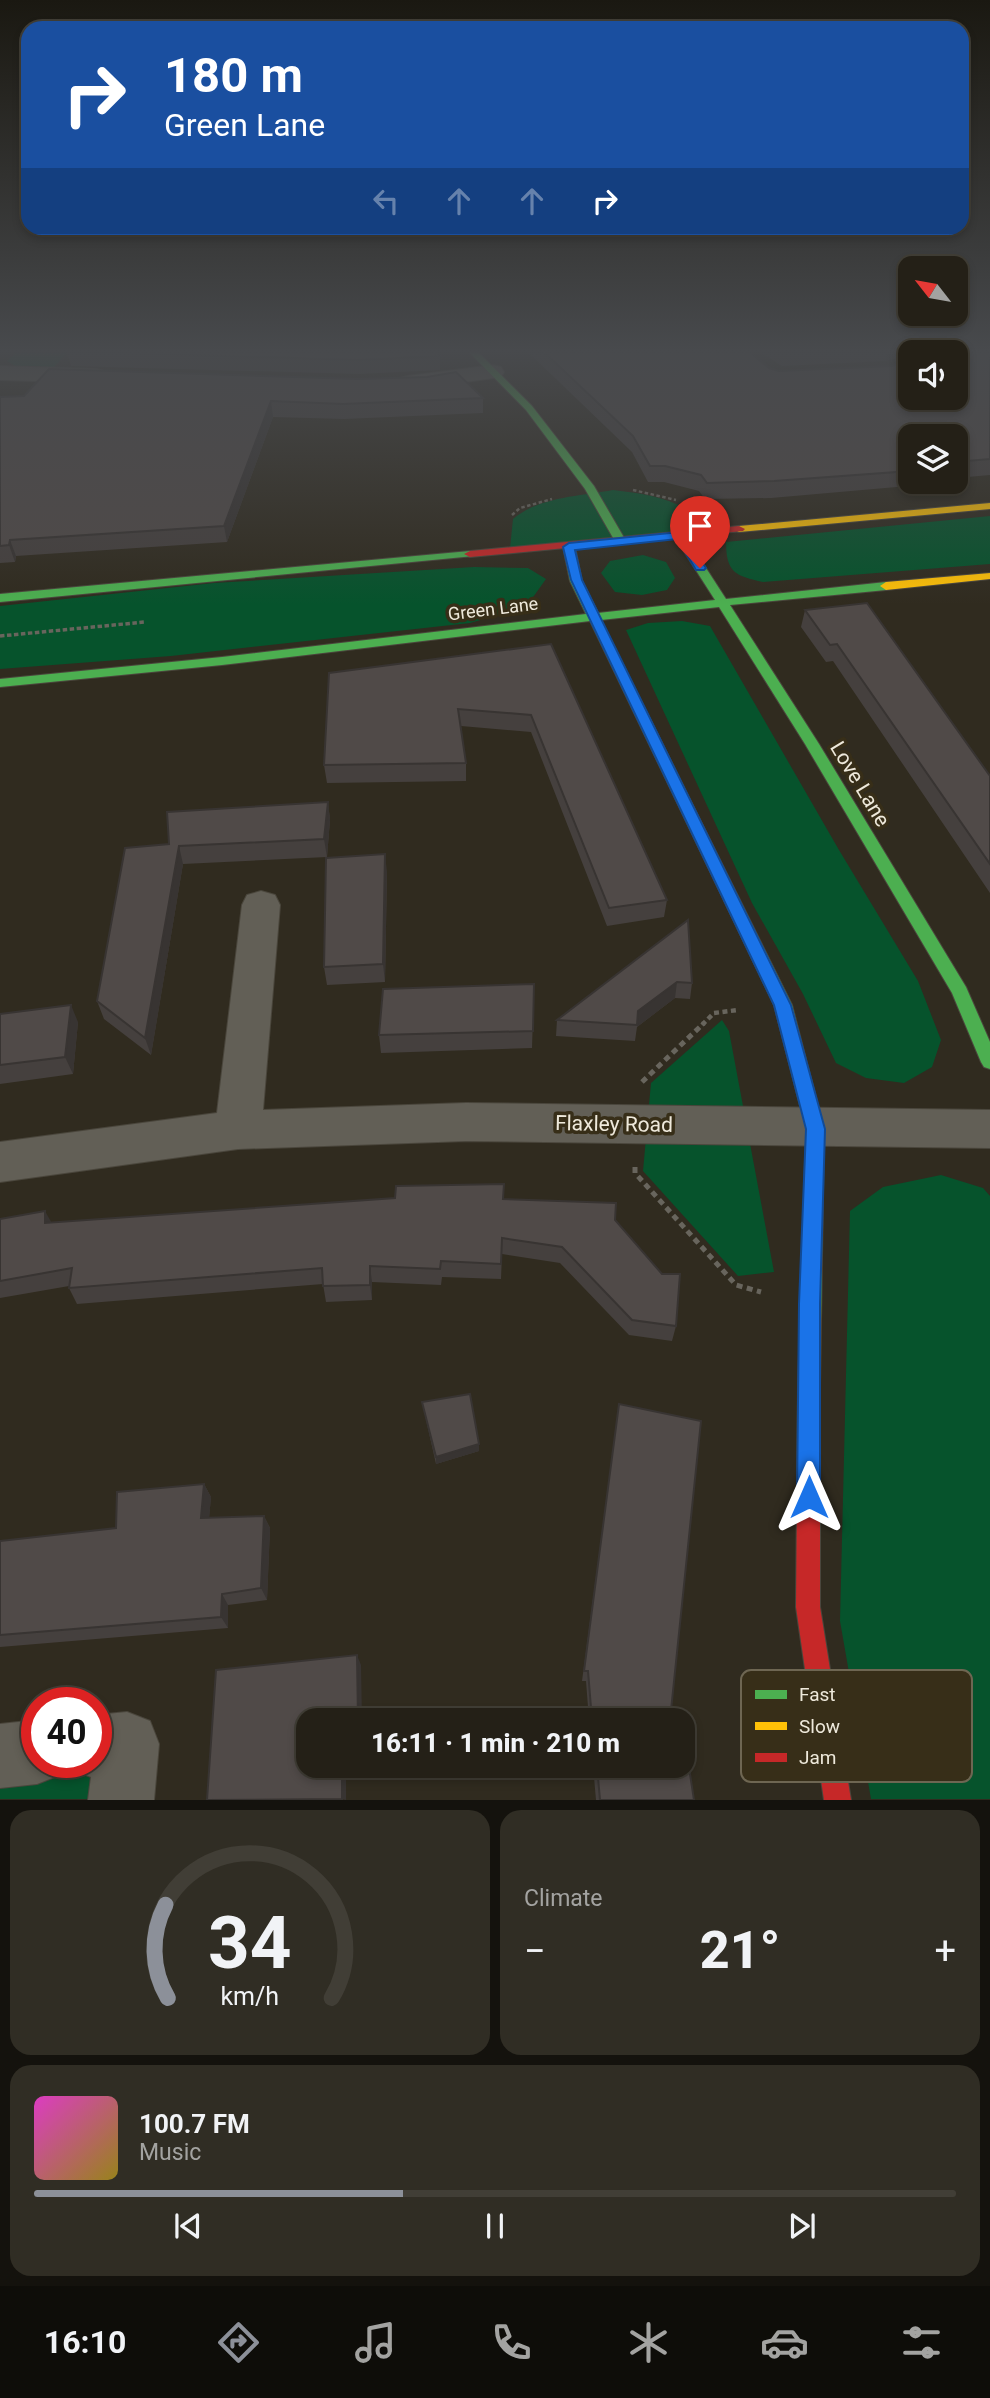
<!DOCTYPE html>
<html lang="en">
<head>
<meta charset="utf-8">
<style>
  body { margin:0; font-family:Roboto,sans-serif; background:#302d24; color:#f1f3f6; height:100vh; display:flex; flex-direction:column; font-size:26px; white-space:nowrap }
  * { box-sizing:border-box; margin:0 }
  p { font-size:23px; color:#a3a3a1 }
  .icon { flex:none; width:38px; height:38px; fill:none; stroke:currentColor; stroke-width:2; stroke-linecap:round; stroke-linejoin:round }
  .map { position:relative; height:1800px; overflow:hidden }
  .side { display:flex; flex-direction:column; gap:10px; padding:10px; background:#14120d; flex:1 }
  .side>* { flex:none }
  .top-card { position:absolute; left:21px; top:21px; width:948px; height:214px; border-radius:21px; box-shadow:0 4px 10px #0003,0 0 0 2px #413e36; background:#1a4fa0; color:#fff; overflow:hidden }
  .needle { width:46px; rotate:301deg }
  .fabs { position:absolute; left:898px; top:256px; display:grid; gap:14px }
  .fabs a { display:grid; place-items:center; width:70px; height:70px; border-radius:14px; background:#242017; box-shadow:0 4px 10px #0003,0 0 0 2px #413e36; font-size:35px }
  .speed { position:absolute; left:21px; top:1687px; display:flex; gap:14px; font-size:35px; font-weight:700; text-align:center }
  .speed>* { display:grid; place-content:center; width:91px; height:91px; border-radius:50%; background:#242017; box-shadow:0 4px 10px #0003,0 0 0 2px #413e36; line-height:1 }
  .speed .limit { border:10px solid #d22; background:#fff; color:#111 }
  .pin { position:absolute; display:grid; place-items:center; width:60px; height:60px; color:#fff; margin:-72px -30px; border-radius:50% 50% 50% 0; rotate:-45deg; box-shadow:0 0 7px #0007 }
  .pin .icon { rotate:45deg }
  .me { position:absolute; width:77px; margin:-38px; rotate:0deg; stroke-linejoin:round; filter:drop-shadow(0 0 5px #0008) }
  .turn { display:flex; align-items:center; gap:24px; height:147px; padding:0 28px; font-size:32px }
  .turn .icon { width:91px; height:91px; stroke-width:2.5 }
  .turn b { display:block; font-size:49px; line-height:60px }
  .lanes { display:flex; align-items:center; height:66px; padding:0 28px; background:#0003; justify-content:center; gap:35px; direction:ltr }
  .lanes .off { opacity:.35 }
  .big { font-size:52px; font-weight:800; line-height:1.1 }
  .side .tile { flex:1; display:flex; flex-direction:column; justify-content:center; gap:10px; min-width:0; padding:0 24px; border-radius:21px; background:#302d24 }
  .side .dial { align-items:center; gap:0 }
  .dial svg { height:182px; overflow:visible; fill:none; stroke:#413e36; stroke-width:7; stroke-linecap:round; text-anchor:middle }
  .dial text { fill:#f1f3f6; stroke:none }
  .song { display:flex; align-items:center; gap:21px }
  .cover { width:84px; height:84px; border-radius:10px; background:linear-gradient(135deg,hsl(310 70% 55%),hsl(50 70% 35%)) }
  .played { height:7px; border-radius:4px; background:linear-gradient(90deg,#8c9099 40%,#413e36 40%) }
  .keys { display:flex; justify-content:space-around; direction:ltr }
  .heat { display:flex; justify-content:space-between; align-items:center; font-size:38px; direction:ltr }
  .side .tiles { flex:1; display:grid; gap:10px; grid-template-columns:1fr 1fr }
  .tile:last-child { grid-column:span 2 }
  .trip { position:absolute; left:296px; top:1708px; width:399px; height:70px; border-radius:21px; background:#242017; box-shadow:0 4px 10px #0003,0 0 0 2px #413e36; font-weight:800; line-height:70px; text-align:center }
  .menu { display:flex; height:112px; justify-content:space-around; align-items:center; background:#0e0d09; color:#a3a3a1 }
  .menu .icon { width:49px; height:49px }
  .menu .selected { color:#8c9099 }
  .menu b { font-size:32px; color:#f1f3f6 }
  .map>svg:first-child { display:block }
  .green { fill:#06532c }
  .lines { fill:none; stroke-linecap:round; stroke-linejoin:round }
  .street-casing { stroke:#4a463c; stroke-width:2 }
  .fast-casing { stroke:#4a463c; stroke-width:2 }
  .slow-casing { stroke:#4a463c; stroke-width:2 }
  .jam-casing { stroke:#4a463c; stroke-width:2 }
  .path-far3 { stroke:#68655d; stroke-width:2.5; stroke-dasharray:3.5 2.5; stroke-linecap:butt }
  .path-far2 { stroke:#68655d; stroke-width:3.5; stroke-dasharray:4.5 2.5; stroke-linecap:butt }
  .path-far1 { stroke:#68655d; stroke-width:4.5; stroke-dasharray:5 3.5; stroke-linecap:butt }
  .path { stroke:#68655d; stroke-width:5; stroke-dasharray:6 4.5; stroke-linecap:butt }
  .street { fill:#625f56; fill-rule:evenodd }
  .fast { fill:#4caf50; fill-rule:evenodd }
  .slow { fill:#ffc107; fill-rule:evenodd }
  .jam { fill:#c62828; fill-rule:evenodd }
  .wall { fill:#45403e }
  .shaded-wall { fill:#383432 }
  .building { fill:#504a48; stroke:#383432; stroke-width:2 }
  .route { fill:#1a73e8; stroke:#114b97; stroke-width:2 }
  .labels { text-anchor:middle; stroke-width:7; stroke-linejoin:round; paint-order:stroke }
  .far-street-label { font-size:18px; fill:#eee9db; stroke:#372e18 }
  .street-label { font-size:21px; fill:#eee9db; stroke:#372e18 }
  .key { fill:#372e18; stroke:#6e6652; stroke-width:2 }
  .key-label { font-size:19px; fill:#eee9db }
</style>
</head>
<body>
<div class="map">
<svg width="990" height="1800" viewBox="0 0 990 1800">
  <rect width="100%" height="100%" fill="#302b1f"/>
  <path class="green" d="M 16,353 L 65,353 L 66,354 L 53,368 L 17,367 L 7,361 Z
    M 613,490 C 648,494 686,499 709,530 L 510,548 L 513,519 C 539,497 580,496 613,490 Z
    M 990,516 L 990,564 L 763,582 C 736,576 726,573 726,542 Z
    M 643,555 L 666,562 L 675,578 L 667,590 L 642,595 L 615,592 L 601,573 L 610,561 Z
    M 474,567 L 528,568 L 546,579 L 526,607 L 470,623 L 171,656 L 0,669 L 0,606 L 214,583 Z
    M 682,621 L 710,626 L 839,850 L 918,981 L 941,1040 L 932,1067 L 904,1083 L 866,1078 L 836,1063 L 803,994 L 752,903 L 626,630 L 648,623 Z
    M 722,1020 L 729,1031 L 774,1272 L 738,1276 L 643,1171 L 651,1083 Z
    M 941,1175 L 983,1188 L 990,1196 L 990,1799 L 871,1799 L 840,1621 L 850,1211 L 883,1187 Z
    M 110,1769 L 106,1799 L 0,1799 L 0,1779 Z"/>
  <g class="lines">
    <g class="street-casing">
      <path id="street" d="M 493,365 L 501,367 L 504,372 L 501,377 L 408,390 L 400,388 L 397,383 L 400,378 L 408,376 Z
        M 0,366 L 96,369 L 104,371 L 107,376 L 104,381 L 96,383 L 0,380 Z
        M 261,891 L 275,895 L 280,905 L 263,1110 L 466,1103 L 990,1110 L 990,1148 L 466,1141 L 238,1149 L 0,1182 L 0,1142 L 217,1113 L 242,905 L 247,895 Z
        M 127,1712 L 150,1721 L 159,1744 L 154,1800 L 88,1800 L 91,1777 L 73,1770 L 70,1762 L 96,1762 L 96,1715 Z
        M 37,1720 L 37,1762 L 65,1762 L 60,1775 L 37,1784 L 0,1788 L 0,1724 Z"/>
    </g>
    <g class="fast-casing">
      <path id="fast" d="M 470,353 L 479,353 L 532,406 L 594,486 L 626,541 L 624,543 L 616,543 L 585,489 L 526,410 Z
        M 680,533 L 684,534 L 726,599 L 886,582 L 892,586 L 886,590 L 730,605 L 819,744 L 966,987 L 990,1042 L 990,1069 L 984,1067 L 981,1062 L 952,993 L 805,744 L 719,607 L 601,620 L 792,1005 L 824,1129 L 820,1386 L 817,1394 L 809,1397 L 801,1394 L 798,1386 L 806,1129 L 774,1005 L 590,621 L 222,665 L 0,687 L 0,679 L 222,657 L 586,614 L 570,581 L 563,547 L 569,544 L 575,547 L 582,581 L 598,613 L 715,600 L 674,536 Z
        M 470,551 L 474,552 L 474,556 L 0,602 L 0,594 Z"/>
    </g>
    <g class="slow-casing">
      <path id="slow" d="M 990,503 L 990,509 L 739,532 L 733,529 L 739,526 Z
        M 990,573 L 990,579 L 886,590 L 880,586 L 886,582 Z"/>
    </g>
    <g class="jam-casing">
      <path id="jam" d="M 739,526 L 745,529 L 743,531 L 470,557 L 464,554 L 470,551 Z
        M 809,1375 L 817,1378 L 820,1386 L 820,1607 L 851,1800 L 824,1800 L 796,1607 L 798,1386 L 801,1378 Z"/>
    </g>
    <path class="path-far3" d="M 633,490 L 676,500
      M 512,515 L 520,508 L 552,499"/>
    <path class="path-far2" d="M 0,636 L 145,622"/>
    <path class="path-far1" d="M 702,1025 L 714,1013 L 738,1010"/>
    <path class="path" d="M 642,1082 L 704,1023
      M 635,1167 L 635,1173 L 736,1285 L 761,1292"/>
    <use href="#street" class="street"/>
    <use href="#fast" class="fast"/>
    <use href="#slow" class="slow"/>
    <use href="#jam" class="jam"/>
  </g>
  <path class="wall" d="M 67,353 L 437,353 L 440,356 L 440,370 L 359,374 L 71,366 Z
    M 529,353 L 751,353 L 769,368 L 779,371 L 892,366 L 990,353 L 990,475 L 956,478 L 956,436 L 910,436 L 910,481 L 921,481 L 909,482 L 908,486 L 771,498 L 705,499 L 699,491 L 664,482 L 648,482 L 632,452 Z
    M 762,353 L 910,353 L 910,354 L 885,361 L 782,366 Z
    M 0,397 L 483,398 L 483,413 L 344,419 L 273,417 L 227,542 L 16,556 L 15,562 L 0,563 Z
    M 805,610 L 990,776 L 990,893 L 833,661 L 826,662 L 801,627 Z
    M 551,644 L 667,900 L 664,917 L 607,926 L 531,732 L 461,726 L 466,763 L 466,781 L 327,783 L 324,765 Z
    M 328,802 L 330,820 L 327,857 L 183,864 L 151,1055 L 104,1019 L 97,1001 L 169,844 Z
    M 387,872 L 385,982 L 327,985 L 324,967 Z
    M 688,920 L 692,983 L 690,999 L 675,998 L 637,1027 L 635,1041 L 556,1036 L 557,1020 Z
    M 534,984 L 532,1048 L 381,1053 L 379,1035 Z
    M 0,1014 L 78,1022 L 73,1074 L 0,1084 Z
    M 503,1199 L 615,1220 L 676,1326 L 672,1341 L 629,1335 L 560,1263 L 502,1254 L 501,1279 L 442,1277 L 441,1285 L 372,1282 L 372,1300 L 326,1302 L 323,1284 L 77,1304 L 69,1288 L 69,1286 L 0,1298 L 0,1219 L 52,1223 Z
    M 422,1402 L 479,1451 L 436,1464 Z
    M 619,1404 L 670,1720 L 589,1720 L 586,1681 L 582,1681 Z
    M 204,1484 L 211,1497 L 209,1518 L 264,1516 L 270,1528 L 267,1600 L 228,1605 L 228,1628 L 0,1647 L 0,1541 L 116,1528 Z
    M 593,1766 L 682,1766 L 694,1800 L 596,1800 Z"/>
  <path class="shaded-wall" d="M 887,353 L 909,353 L 885,361 Z
    M 271,401 L 273,417 L 227,542 L 224,526 Z
    M 10,540 L 16,556 L 15,562 L 9,545 Z
    M 328,802 L 330,820 L 327,857 L 324,839 Z
    M 179,846 L 183,864 L 151,1055 L 145,1038 Z
    M 385,854 L 387,872 L 385,982 L 383,964 Z
    M 677,982 L 675,998 L 637,1027 L 638,1011 Z
    M 71,1005 L 78,1022 L 73,1074 L 65,1057 Z
    M 45,1211 L 54,1227 L 45,1223 Z
    M 370,1266 L 372,1282 L 372,1300 L 370,1285 Z
    M 479,1444 L 479,1451 L 436,1464 L 436,1457 Z
    M 204,1484 L 211,1497 L 208,1531 L 201,1518 Z
    M 264,1516 L 270,1528 L 267,1600 L 261,1588 Z
    M 222,1594 L 228,1605 L 228,1628 L 221,1617 Z
    M 357,1655 L 361,1665 L 362,1720 L 358,1720 Z
    M 342,1766 L 346,1766 L 346,1800 L 342,1799 Z"/>
  <path class="building" d="M 128,353 L 437,353 L 440,356 L 358,360 Z
    M 545,353 L 751,353 L 769,368 L 779,371 L 892,366 L 910,359 L 910,397 L 956,397 L 956,353 L 990,353 L 990,459 L 956,462 L 956,436 L 910,436 L 910,471 L 774,481 L 707,483 L 701,475 L 665,466 L 650,466 L 633,436 Z
    M 49,369 L 358,379 L 427,377 L 456,372 L 483,398 L 343,404 L 271,401 L 224,526 L 10,540 L 9,545 L 0,546 L 0,397 L 24,396 Z
    M 867,603 L 990,776 L 990,864 L 837,644 L 830,645 L 805,610 Z
    M 551,644 L 667,900 L 609,908 L 531,715 L 458,709 L 466,763 L 324,765 L 329,673 Z
    M 328,802 L 324,839 L 179,846 L 145,1038 L 97,1001 L 125,848 L 169,844 L 167,812 Z
    M 385,854 L 383,964 L 324,967 L 326,858 Z
    M 688,920 L 692,983 L 677,982 L 638,1011 L 637,1025 L 557,1020 Z
    M 534,984 L 533,1031 L 379,1035 L 383,989 Z
    M 71,1005 L 65,1057 L 0,1065 L 0,1014 Z
    M 504,1184 L 503,1199 L 616,1203 L 615,1220 L 662,1274 L 680,1274 L 676,1326 L 632,1320 L 562,1247 L 502,1238 L 501,1264 L 441,1261 L 440,1269 L 370,1266 L 370,1285 L 323,1286 L 322,1268 L 69,1288 L 72,1268 L 0,1281 L 0,1219 L 45,1211 L 45,1223 L 395,1198 L 396,1186 Z
    M 470,1394 L 479,1444 L 436,1457 L 422,1402 Z
    M 619,1404 L 701,1421 L 670,1720 L 592,1720 L 588,1671 L 584,1671 Z
    M 204,1484 L 201,1518 L 264,1516 L 261,1588 L 222,1594 L 221,1617 L 0,1635 L 0,1541 L 116,1528 L 117,1492 Z
    M 357,1655 L 358,1720 L 308,1720 L 308,1766 L 342,1766 L 342,1799 L 207,1800 L 216,1670 Z
    M 682,1722 L 694,1800 L 600,1800 L 597,1766 L 682,1766 Z"/>
  <linearGradient id="sky" x2="0" y2="1"><stop stop-color="#1a1811"/><stop offset="0.58" stop-color="#484a4d"/><stop offset="1" stop-color="#484a4d" stop-opacity="0"/></linearGradient>
  <rect width="990" height="605" fill="url(#sky)"/>
  <path class="route" d="M 680,532 L 684,533 L 706,568 L 704,570 L 696,570 L 677,539 L 575,550 L 582,580 L 791,1005 L 825,1129 L 820,1304 L 820,1497 L 817,1505 L 809,1508 L 800,1505 L 797,1497 L 799,1304 L 806,1129 L 774,1005 L 571,580 L 563,547 L 569,543 Z"/>
  <g class="labels">
    <g class="far-street-label">
      <text transform="translate(493 609) rotate(-7)" y="6">Green Lane</text>
    </g>
    <g class="street-label">
      <text transform="translate(860 784) rotate(59)" y="7">Love Lane</text>
      <text transform="translate(614 1124) rotate(1)" y="7">Flaxley Road</text>
    </g>
  </g>
  <rect x="741" y="1670" width="231" height="112" rx="10" class="key"/>
  <rect x="755" y="1690" width="32" height="9" fill="#4caf50"/>
  <rect x="755" y="1722" width="32" height="8" fill="#ffc107"/>
  <rect x="755" y="1753" width="32" height="9" fill="#c62828"/>
  <g class="key-label">
    <text x="799" y="1701">Fast</text>
    <text x="799" y="1733">Slow</text>
    <text x="799" y="1764">Jam</text>
  </g>
</svg>
<div class="fabs">
<a><svg class="needle" viewBox="-14 -14 28 28"><path d="M0-13l5 13h-10z" fill="#e53935"/><path d="M0 13l5-13h-10z" fill="#a3a3a1"/></svg></a>
<a><svg class="icon" aria-label="sound" viewBox="0 0 24 24"><path d="M4 9h4l5-4v14l-5-4H4zM17 9q2 3 0 6"/></svg></a>
<a><svg class="icon" aria-label="layers" viewBox="0 0 24 24"><path d="M12 4l9 5-9 5-9-5zM3 14l9 5 9-5"/></svg></a>
</div>
<div class="speed"><div class="limit">40</div></div>
<div class="pin" style="left:700px;top:568px;background:#d93025"><svg class="icon" aria-label="arrive" viewBox="0 0 24 24"><path d="M6 21V4h12l-3 4 3 4H6"/></svg></div>
<svg class="me" style="left:809px;top:1497px" viewBox="-20 -20 40 40"><path d="M0-17L14 15 0 8-14 15z" fill="#1a73e8" stroke="#fff" stroke-width="4"/></svg>
<div class="trip">16:11 · 1 min · 210 m</div>
<div class="top-card">
<div class="turn"><svg class="icon" aria-label="right" viewBox="0 0 24 24"><path d="M7 20v-9h11M14 6l5 5-5 5"/></svg><div><b>180 m</b>Green Lane</div></div>
<div class="lanes"><svg class="icon off" aria-label="left" viewBox="0 0 24 24"><path d="M17 20v-9H6M10 6l-5 5 5 5"/></svg><svg class="icon off" aria-label="ahead" viewBox="0 0 24 24"><path d="M12 20V5M6 11l6-6 6 6"/></svg><svg class="icon off" aria-label="ahead" viewBox="0 0 24 24"><path d="M12 20V5M6 11l6-6 6 6"/></svg><svg class="icon" aria-label="right" viewBox="0 0 24 24"><path d="M7 20v-9h11M14 6l5 5-5 5"/></svg></div>
</div>
</div>
<section class="side">
<div class="tiles">
<div class="tile dial"><svg viewBox="0 0 100 80">
<path d="M14 69A42 42 0 1 1 86 69"/>
<path d="M14 69A42 42 0 0 1 13 28" stroke="#8c9099"/>
<text x="50" y="56" font-size="32" font-weight="700">34</text>
<text x="50" y="72" font-size="11">km/h</text>
</svg></div>
<div class="tile"><p>Climate</p>
<div class="heat"><a>−</a><b class="big">21°</b><a>+</a></div>
</div>
<div class="tile">
<div class="song"><i class="cover"></i><div><b>100.7 FM</b><p>Music</p></div></div>
<div class="played"></div>
<div class="keys"><svg class="icon" aria-label="previous" viewBox="0 0 24 24"><path d="M18 5L8 12l10 7zM5 5v14"/></svg><svg class="icon" aria-label="pause" viewBox="0 0 24 24"><path d="M8 5v14M16 5v14"/></svg><svg class="icon" aria-label="next" viewBox="0 0 24 24"><path d="M6 5l10 7-10 7zM19 5v14"/></svg></div>
</div>
</div>
</section>
<nav class="menu">
<b>16:10</b>
<svg class="icon selected" aria-label="directions" viewBox="0 0 24 24"><path d="M12 3l9 9-9 9-9-9zM9 14v-3h6M13 9l2 2-2 2"/></svg>
<svg class="icon" aria-label="music" viewBox="0 0 24 24"><path d="M9 18V5l10-2v13"/><circle cx="6" cy="18" r="3"/><circle cx="16" cy="16" r="3"/></svg>
<svg class="icon" aria-label="phone" viewBox="0 0 24 24"><path d="M5 4h4l2 5-3 2q2 4 5 5l2-3 5 2v4C11 20 4 13 5 4z"/></svg>
<svg class="icon" aria-label="climate" viewBox="0 0 24 24"><path d="M12 3v18M4 7l16 10M4 17L20 7"/></svg>
<svg class="icon" aria-label="car" viewBox="0 0 24 24"><path d="M5 17H2v-5l4-1 3-4h7l3 4 3 1v5h-3M9 17h6M6 11h13"/><circle cx="7" cy="17" r="2"/><circle cx="17" cy="17" r="2"/></svg>
<svg class="icon" aria-label="filters" viewBox="0 0 24 24"><path d="M4 7h16M4 17h16"/><circle cx="9" cy="7" r="2"/><circle cx="15" cy="17" r="2"/></svg>
</nav>
</body>
</html>
